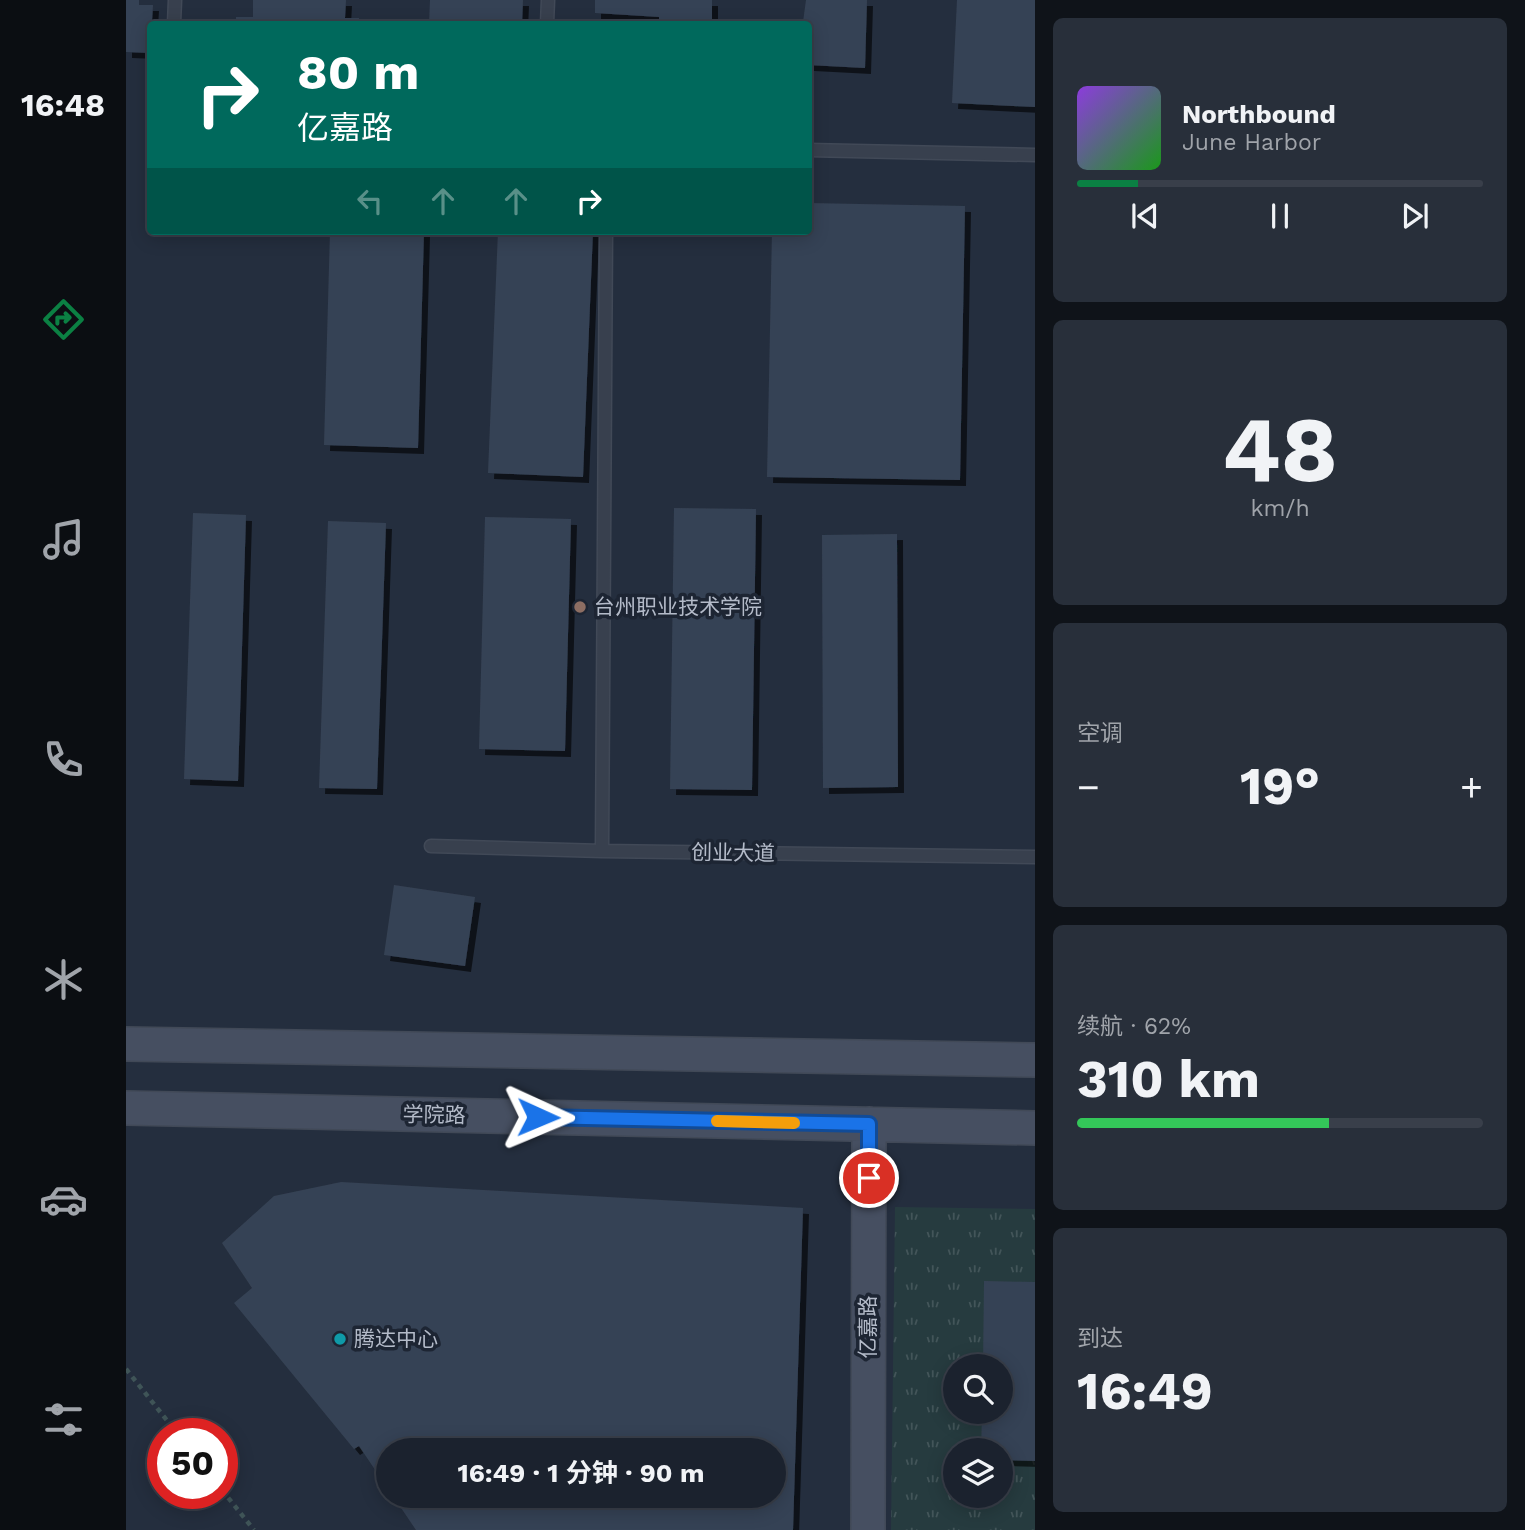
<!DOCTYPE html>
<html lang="zh">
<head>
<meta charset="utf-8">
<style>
  body { margin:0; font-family:"Work Sans","Noto Sans SC",sans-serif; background:#282f3a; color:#f1f3f6; height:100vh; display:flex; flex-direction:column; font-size:26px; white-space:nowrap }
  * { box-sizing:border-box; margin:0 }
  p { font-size:23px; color:#a0a4aa }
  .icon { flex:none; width:38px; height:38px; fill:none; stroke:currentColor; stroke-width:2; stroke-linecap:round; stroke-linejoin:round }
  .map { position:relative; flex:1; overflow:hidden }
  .side { display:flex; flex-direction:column; gap:18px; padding:18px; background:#0f1319; width:490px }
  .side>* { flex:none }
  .hud { position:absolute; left:21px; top:21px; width:665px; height:214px; border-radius:7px; box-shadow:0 4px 18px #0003,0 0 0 2px #393f4a; background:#00695c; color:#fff; overflow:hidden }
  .fabs { position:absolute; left:817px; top:1354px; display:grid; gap:14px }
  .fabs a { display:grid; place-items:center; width:70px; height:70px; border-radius:50%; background:#1b222e; box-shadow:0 4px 18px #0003,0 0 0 2px #393f4a; font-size:35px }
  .speed { position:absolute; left:21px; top:1418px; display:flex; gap:14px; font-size:35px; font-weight:700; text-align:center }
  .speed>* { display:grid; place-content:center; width:91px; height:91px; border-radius:50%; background:#1b222e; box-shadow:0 4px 18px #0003,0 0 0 2px #393f4a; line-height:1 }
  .speed .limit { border:10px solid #d22; background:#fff; color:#111 }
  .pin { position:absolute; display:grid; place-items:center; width:60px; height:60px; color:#fff; margin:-30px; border:4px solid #fff; border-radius:50%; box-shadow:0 2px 7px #0007 }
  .me { position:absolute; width:77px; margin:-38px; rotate:91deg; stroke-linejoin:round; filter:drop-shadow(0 0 5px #0008) }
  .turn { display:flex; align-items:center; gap:24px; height:147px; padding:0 35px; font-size:32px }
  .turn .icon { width:91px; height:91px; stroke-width:2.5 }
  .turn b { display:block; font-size:49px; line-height:60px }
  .lanes { display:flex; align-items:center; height:66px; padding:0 35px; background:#0003; justify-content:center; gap:35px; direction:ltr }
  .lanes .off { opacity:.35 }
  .big { font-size:52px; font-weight:700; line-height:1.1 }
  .side .widget { flex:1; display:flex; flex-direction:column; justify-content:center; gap:10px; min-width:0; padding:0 24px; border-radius:10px; background:#282f3a }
  .side .dial { align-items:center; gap:0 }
  .dial b { font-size:91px; line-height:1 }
  .song { display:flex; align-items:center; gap:21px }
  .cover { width:84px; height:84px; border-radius:10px; background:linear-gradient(135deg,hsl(270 70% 55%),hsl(120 70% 35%)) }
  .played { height:7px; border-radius:4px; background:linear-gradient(90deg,#0b8043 15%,#393f4a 15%) }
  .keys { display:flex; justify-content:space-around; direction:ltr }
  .heat { display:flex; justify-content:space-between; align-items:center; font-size:38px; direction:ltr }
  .charge { height:10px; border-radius:5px; background:linear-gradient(90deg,#34c759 62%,#393f4a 0) }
  .trip { position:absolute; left:250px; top:1438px; width:410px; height:70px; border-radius:35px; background:#1b222e; box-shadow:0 4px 18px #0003,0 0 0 2px #393f4a; font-weight:700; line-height:70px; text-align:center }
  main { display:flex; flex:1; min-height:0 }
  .menu { display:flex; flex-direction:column; width:126px; justify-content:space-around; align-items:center; background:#0b0e12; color:#a0a4aa }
  .menu .icon { width:49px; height:49px }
  .menu .current { color:#0b8043 }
  .menu b { font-size:32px; color:#f1f3f6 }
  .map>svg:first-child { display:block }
  .park { fill:url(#park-tufts); fill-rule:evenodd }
  .building { fill:#364254; filter:url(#shadow) }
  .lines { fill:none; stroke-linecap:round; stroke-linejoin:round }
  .lane-casing { stroke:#414957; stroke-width:15 }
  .secondary-casing { stroke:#414957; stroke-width:36 }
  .path { stroke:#3f5457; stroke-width:4.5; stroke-dasharray:5 5; stroke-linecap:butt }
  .lane { stroke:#38404e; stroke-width:12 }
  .secondary { stroke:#464f61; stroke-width:33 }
  .route-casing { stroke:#114b97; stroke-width:18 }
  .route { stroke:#1a73e8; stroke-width:12 }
  .slow { stroke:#f59e0b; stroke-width:12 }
  .education-dot { fill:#8d6e63; stroke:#1d2533; stroke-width:2.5 }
  .culture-dot { fill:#0f9aa8; stroke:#1d2533; stroke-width:2.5 }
  .labels { text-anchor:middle; stroke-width:7; stroke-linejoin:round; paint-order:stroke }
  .poi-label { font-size:21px; fill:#b4bbc9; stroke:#1d2533; text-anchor:start }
  .street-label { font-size:21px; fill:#b4bbc9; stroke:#1d2533 }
</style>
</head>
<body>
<main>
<nav class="menu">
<b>16:48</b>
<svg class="icon current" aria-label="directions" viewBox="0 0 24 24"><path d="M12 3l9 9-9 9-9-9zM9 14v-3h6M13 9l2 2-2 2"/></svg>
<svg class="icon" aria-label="music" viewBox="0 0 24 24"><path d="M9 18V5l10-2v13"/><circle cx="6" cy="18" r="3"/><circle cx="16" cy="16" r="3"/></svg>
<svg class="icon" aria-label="phone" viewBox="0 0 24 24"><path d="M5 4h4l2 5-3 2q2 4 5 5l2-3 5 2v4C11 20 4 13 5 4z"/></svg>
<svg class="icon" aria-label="climate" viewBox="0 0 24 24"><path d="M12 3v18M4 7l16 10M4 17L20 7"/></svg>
<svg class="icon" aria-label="car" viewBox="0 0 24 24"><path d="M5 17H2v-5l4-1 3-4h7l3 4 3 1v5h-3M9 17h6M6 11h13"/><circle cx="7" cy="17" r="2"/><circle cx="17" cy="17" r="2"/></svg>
<svg class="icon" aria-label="filters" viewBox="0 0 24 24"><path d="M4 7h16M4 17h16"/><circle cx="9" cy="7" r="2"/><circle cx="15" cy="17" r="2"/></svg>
</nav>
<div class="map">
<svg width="909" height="1530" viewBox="0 0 909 1530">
  <defs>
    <pattern id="park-tufts" width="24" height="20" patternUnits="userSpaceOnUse" patternTransform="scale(1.75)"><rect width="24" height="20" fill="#263b3f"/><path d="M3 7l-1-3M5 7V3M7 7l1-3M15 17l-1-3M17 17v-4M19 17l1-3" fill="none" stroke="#435559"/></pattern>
    <filter id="shadow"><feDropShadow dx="6" dy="6" stdDeviation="0" flood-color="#0009"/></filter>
  </defs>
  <rect width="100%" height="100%" fill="#242e3e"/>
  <path class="park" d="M 769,1207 L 909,1209 L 909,1530 L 765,1530 ZM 830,1367 L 875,1367 L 875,1412 L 830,1412 ZM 830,1451 L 875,1451 L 875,1496 L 830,1496 Z"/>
  <path class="building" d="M 0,0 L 13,0 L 13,5 L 27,5 L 24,53 L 0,52 Z
    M 127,0 L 220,0 L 219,18 L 233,18 L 233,24 L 110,24 L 110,17 L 127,17 Z
    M 304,0 L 397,0 L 396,24 L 303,24 Z
    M 469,0 L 586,0 L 586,20 L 677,22 L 680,0 L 741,0 L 739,68 L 682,65 L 682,24 L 533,24 L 533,17 L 469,13 Z
    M 831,0 L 909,0 L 909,107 L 826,103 Z
    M 682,203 L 839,206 L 834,480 L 641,477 L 646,231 L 682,231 Z
    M 204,231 L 298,231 L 292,448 L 198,445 Z
    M 372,231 L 467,231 L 457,477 L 362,473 Z
    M 548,508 L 630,509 L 626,790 L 544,789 Z
    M 67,513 L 120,515 L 112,781 L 58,779 Z
    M 359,517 L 445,519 L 439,751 L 353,749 Z
    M 202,521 L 260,523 L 251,789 L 193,788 Z
    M 771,534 L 772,787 L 697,788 L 696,535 Z
    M 268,885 L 349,897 L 339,966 L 258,955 Z
    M 215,1182 L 677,1208 L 667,1530 L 290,1530 L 267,1496 L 648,1496 L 648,1451 L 262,1451 L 262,1489 L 233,1446 L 228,1449 L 108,1303 L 126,1288 L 96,1243 L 148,1196 Z
    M 858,1281 L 909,1282 L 909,1461 L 875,1460 L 875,1451 L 855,1451 L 856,1412 L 875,1412 L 875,1367 L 857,1367 Z"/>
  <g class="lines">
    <g class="lane-casing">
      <path id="lane" d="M 48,24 L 49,0
        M 421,24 L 422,0
        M 682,150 L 909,155
        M 305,846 L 476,851 L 909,857
        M 476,851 L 480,231"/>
    </g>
    <g class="secondary-casing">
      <path id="secondary" d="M 0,1044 L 909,1060
        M 0,1108 L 909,1128
        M 742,1530 L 743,1124"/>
    </g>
    <path class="path" d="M 0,1369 L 51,1433
      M 96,1490 L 128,1530"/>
    <use href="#lane" class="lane"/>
    <use href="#secondary" class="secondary"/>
  </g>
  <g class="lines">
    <g class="route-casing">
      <path id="route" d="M 412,1117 L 743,1124 L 743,1178"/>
    </g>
    <use href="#route" class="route"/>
    <path class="slow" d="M 591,1121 L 668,1123"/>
  </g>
  <circle class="education-dot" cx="454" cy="607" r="7"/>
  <circle class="culture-dot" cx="214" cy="1339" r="7"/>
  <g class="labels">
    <g class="poi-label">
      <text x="468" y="614">台州职业技术学院</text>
      <text x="228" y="1346">腾达中心</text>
    </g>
    <g class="street-label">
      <text transform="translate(607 853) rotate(1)" y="7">创业大道</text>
      <text transform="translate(308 1115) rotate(1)" y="7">学院路</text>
      <text transform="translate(742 1327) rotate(-90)" y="7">亿嘉路</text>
    </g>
  </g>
</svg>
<div class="fabs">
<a><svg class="icon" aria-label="search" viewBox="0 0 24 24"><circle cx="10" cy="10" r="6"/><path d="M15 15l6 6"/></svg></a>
<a><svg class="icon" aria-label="layers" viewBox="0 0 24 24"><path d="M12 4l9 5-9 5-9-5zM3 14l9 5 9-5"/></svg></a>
</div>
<div class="speed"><div class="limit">50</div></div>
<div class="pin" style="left:743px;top:1178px;background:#d93025"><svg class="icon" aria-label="arrive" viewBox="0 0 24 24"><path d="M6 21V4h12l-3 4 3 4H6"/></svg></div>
<svg class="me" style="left:412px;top:1117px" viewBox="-20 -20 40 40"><path d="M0-17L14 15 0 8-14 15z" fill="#1a73e8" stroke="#fff" stroke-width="4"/></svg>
<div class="trip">16:49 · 1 分钟 · 90 m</div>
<div class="hud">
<div class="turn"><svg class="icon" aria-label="right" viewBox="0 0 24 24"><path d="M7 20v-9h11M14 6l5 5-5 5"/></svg><div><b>80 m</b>亿嘉路</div></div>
<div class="lanes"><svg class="icon off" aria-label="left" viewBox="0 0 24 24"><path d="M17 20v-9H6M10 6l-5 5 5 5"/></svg><svg class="icon off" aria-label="ahead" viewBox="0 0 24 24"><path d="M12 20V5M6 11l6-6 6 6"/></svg><svg class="icon off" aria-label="ahead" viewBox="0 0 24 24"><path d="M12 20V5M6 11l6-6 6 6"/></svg><svg class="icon" aria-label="right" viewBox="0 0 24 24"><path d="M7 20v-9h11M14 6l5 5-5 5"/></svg></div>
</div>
</div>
<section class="side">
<div class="widget">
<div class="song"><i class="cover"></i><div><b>Northbound</b><p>June Harbor</p></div></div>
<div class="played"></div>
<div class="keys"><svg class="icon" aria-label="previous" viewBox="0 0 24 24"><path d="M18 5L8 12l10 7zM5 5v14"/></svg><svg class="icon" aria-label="pause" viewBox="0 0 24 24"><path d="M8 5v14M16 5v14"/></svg><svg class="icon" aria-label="next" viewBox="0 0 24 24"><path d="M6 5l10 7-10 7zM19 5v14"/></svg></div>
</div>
<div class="widget dial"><b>48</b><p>km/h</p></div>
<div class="widget"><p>空调</p>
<div class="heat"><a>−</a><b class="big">19°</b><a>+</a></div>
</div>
<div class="widget"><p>续航 · 62%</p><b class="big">310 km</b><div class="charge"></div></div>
<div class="widget"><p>到达</p><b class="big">16:49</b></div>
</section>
</main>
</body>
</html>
